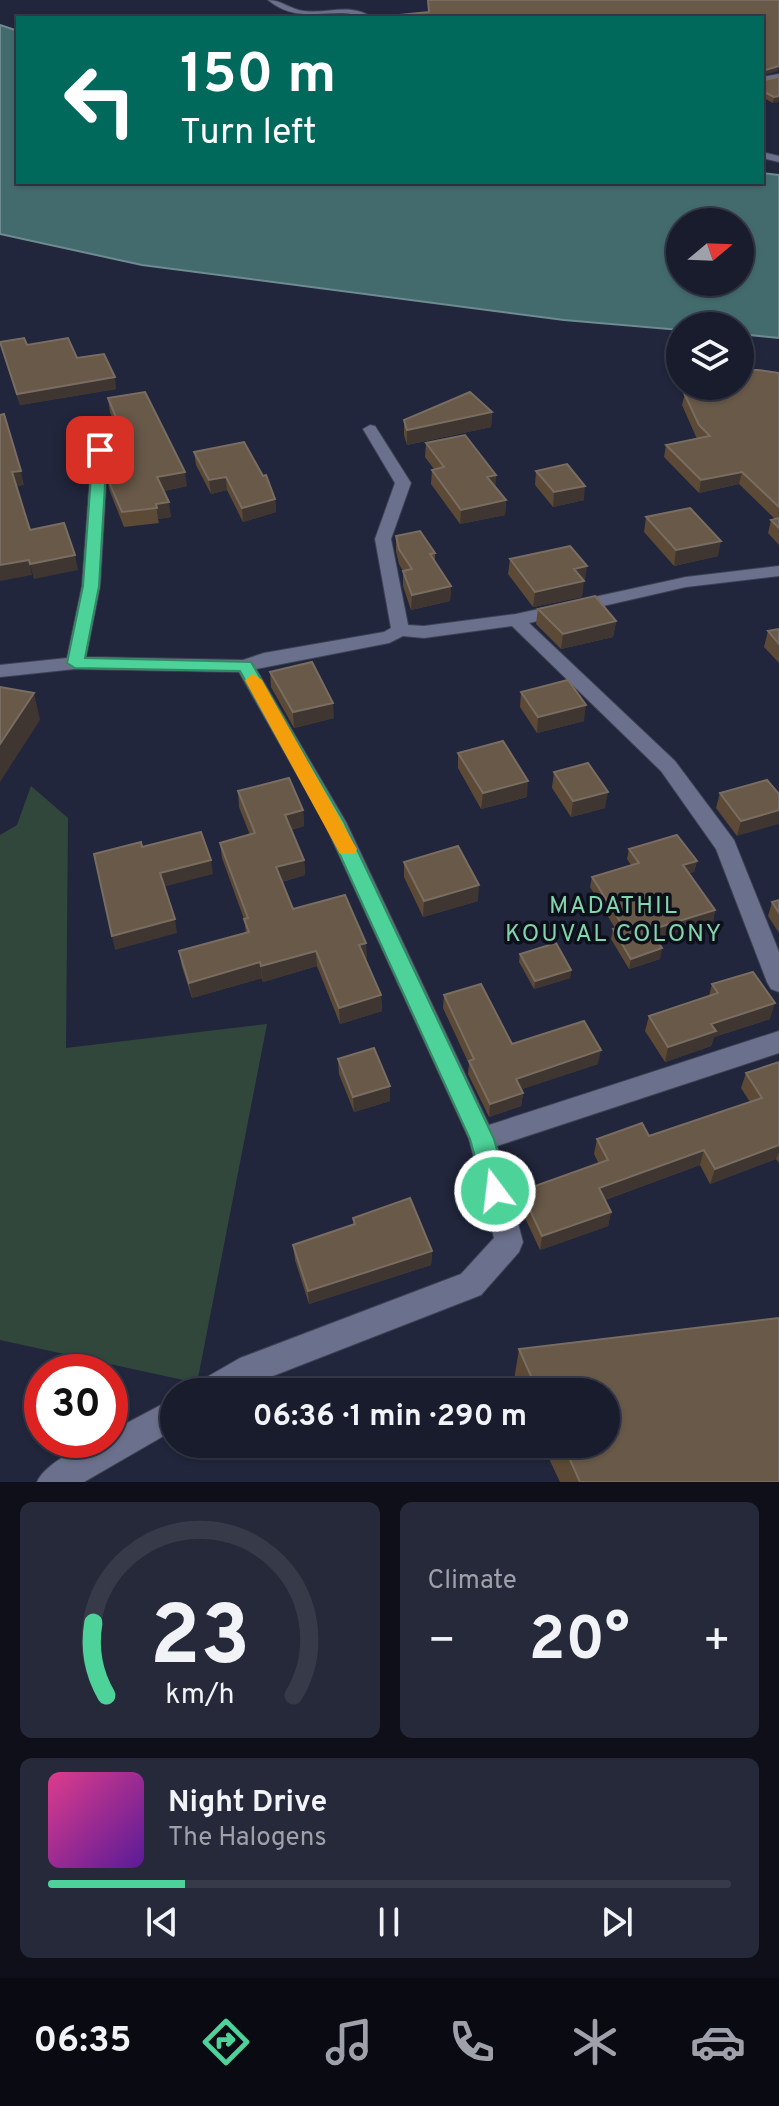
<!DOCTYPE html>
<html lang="en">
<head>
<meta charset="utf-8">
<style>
  body { margin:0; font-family:Overpass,sans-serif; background:#262939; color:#f1f3f6; height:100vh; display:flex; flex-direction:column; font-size:30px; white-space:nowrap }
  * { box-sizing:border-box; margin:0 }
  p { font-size:26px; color:#9fa1aa }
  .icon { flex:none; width:44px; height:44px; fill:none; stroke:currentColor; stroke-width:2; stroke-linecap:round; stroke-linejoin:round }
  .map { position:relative; height:1482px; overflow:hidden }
  .drawer { display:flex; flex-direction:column; gap:20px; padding:20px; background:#0e0f19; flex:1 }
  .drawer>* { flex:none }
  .hud { position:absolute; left:16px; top:16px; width:748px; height:168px; border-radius:0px; box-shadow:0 2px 6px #0004,0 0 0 2px #373a49; background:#00695c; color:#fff; overflow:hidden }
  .needle { width:52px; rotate:71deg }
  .buttons { position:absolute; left:666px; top:208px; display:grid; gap:16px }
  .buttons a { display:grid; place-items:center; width:88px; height:88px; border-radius:50%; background:#191c2d; box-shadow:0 2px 6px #0004,0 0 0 2px #373a49; font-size:40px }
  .speed { position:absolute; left:24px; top:1354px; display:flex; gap:16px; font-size:40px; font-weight:700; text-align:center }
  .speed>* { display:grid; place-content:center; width:104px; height:104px; border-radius:50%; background:#191c2d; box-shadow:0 2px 6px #0004,0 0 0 2px #373a49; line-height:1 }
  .speed .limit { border:12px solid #d22; background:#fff; color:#111 }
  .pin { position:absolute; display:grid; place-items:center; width:68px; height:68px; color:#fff; margin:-34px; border-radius:16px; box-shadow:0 4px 12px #0006 }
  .me { position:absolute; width:88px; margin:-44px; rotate:345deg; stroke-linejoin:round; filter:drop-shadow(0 0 6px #0008) }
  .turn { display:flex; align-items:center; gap:28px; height:168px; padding:0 32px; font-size:36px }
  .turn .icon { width:104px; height:104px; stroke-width:2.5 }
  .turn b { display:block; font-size:56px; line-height:68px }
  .big { font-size:60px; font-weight:700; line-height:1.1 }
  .drawer .tile { flex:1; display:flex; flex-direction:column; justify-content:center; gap:12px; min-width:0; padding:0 28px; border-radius:12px; background:#262939 }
  .drawer .dial { align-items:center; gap:0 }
  .dial svg { height:208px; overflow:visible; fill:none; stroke:#373a49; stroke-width:7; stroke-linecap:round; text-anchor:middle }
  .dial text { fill:#f1f3f6; stroke:none }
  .song { display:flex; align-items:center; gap:24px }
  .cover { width:96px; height:96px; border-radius:12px; background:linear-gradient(135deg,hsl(330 70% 55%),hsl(270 70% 35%)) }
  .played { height:8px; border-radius:4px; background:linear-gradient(90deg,#4dd39a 20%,#373a49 20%) }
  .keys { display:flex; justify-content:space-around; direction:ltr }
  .heat { display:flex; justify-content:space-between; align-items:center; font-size:44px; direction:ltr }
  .drawer .tiles { flex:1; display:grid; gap:20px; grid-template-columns:1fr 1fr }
  .tile:last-child { grid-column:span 2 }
  .trip { position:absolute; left:160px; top:1378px; width:460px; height:80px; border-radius:40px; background:#191c2d; box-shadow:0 2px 6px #0004,0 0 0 2px #373a49; font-weight:700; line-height:80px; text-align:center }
  .menu { display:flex; height:128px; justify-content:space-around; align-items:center; background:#0a0b12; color:#9fa1aa }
  .menu .icon { width:56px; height:56px }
  .menu .current { color:#4dd39a }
  .menu b { font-size:36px; color:#f1f3f6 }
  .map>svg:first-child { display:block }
  .green { fill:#32473c }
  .water { fill:#436b6e; stroke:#6e8b91; stroke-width:2; fill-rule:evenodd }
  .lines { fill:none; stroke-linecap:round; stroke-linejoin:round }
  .street-casing { stroke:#3e4255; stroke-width:2 }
  .street { fill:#6b718c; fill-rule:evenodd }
  .wall { fill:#5c4a36 }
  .shaded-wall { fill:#3f3631 }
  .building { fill:#685949; stroke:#796d61; stroke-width:2 }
  .route { fill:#4dd39a; stroke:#328964; stroke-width:2 }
  .slow { fill:#f59e0b }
  .labels { text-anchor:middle; stroke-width:7; stroke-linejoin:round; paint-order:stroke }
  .neighbourhood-label { font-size:24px; letter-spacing:2px; fill:#83d5ad; stroke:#0d101a }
</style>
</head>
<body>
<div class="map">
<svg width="779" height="1482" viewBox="0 0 779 1482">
  <rect width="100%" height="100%" fill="#21263c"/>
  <path class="green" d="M 31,786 L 68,818 L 66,1048 L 267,1024 L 197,1383 L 0,1340 L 0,835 L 17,825 Z"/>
  <path class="water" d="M 0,25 L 18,31 L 18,182 L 762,182 L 762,173 L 779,175 L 779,338 L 740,334 L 740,326 L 680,326 L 680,330 L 564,320 L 142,265 L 0,234 ZM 680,222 L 740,222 L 740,282 L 680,282 Z"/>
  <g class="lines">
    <g class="street-casing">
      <path id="street" d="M 268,0 C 282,0 291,10 304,11 C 330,14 350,2 373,18 C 362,18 353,13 342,13 C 313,13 293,20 268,0 Z
        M 779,74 L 779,80 L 762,83 L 762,77 Z
        M 762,152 L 779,156 L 779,162 L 762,158 Z
        M 370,425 L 375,426 L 411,483 L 391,539 L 408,625 L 424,626 L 516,614 L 686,577 L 779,566 L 779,576 L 686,587 L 529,623 L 675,761 L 734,840 L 779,952 L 779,992 L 771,989 L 767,982 L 716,849 L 661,771 L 512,626 L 424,638 L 403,636 L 389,643 L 256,669 L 346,822 L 489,1125 L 779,1031 L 779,1053 L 497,1146 L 523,1242 L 519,1252 L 481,1295 L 260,1381 L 240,1392 L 196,1392 L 200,1381 L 240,1358 L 461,1274 L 494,1238 L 469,1139 L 324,822 L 239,672 L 75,669 L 0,677 L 0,665 L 67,658 L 82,586 L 92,450 L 100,445 L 108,450 L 100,586 L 86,657 L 243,660 L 264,653 L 384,632 L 391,628 L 375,539 L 395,483 L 363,429 Z
        M 174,1398 L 174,1430 L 84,1482 L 37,1482 C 45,1463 89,1440 110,1440 L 110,1432 Z"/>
    </g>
    <use href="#street" class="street"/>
  </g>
  <path class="wall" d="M 762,76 L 764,80 L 779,77 L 773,103 L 762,97 Z
    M 0,342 L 27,345 L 77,358 L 116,389 L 20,405 Z
    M 779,373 L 779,545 L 768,533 L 771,520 L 775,519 L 739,484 L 699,493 L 664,457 L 666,445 L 697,439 L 682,405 L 685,393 L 683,386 L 740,386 Z
    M 108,398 L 187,486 L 164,491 L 171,517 L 158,519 L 159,523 L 124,527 L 109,489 L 106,475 L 121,461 L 115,448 L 113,434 L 118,433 L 110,412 Z
    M 492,412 L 491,427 L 407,445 L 404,435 L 404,420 Z
    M 426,443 L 496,475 L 495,487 L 506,500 L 505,515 L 460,524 L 431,484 L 432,470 L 434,469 L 425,457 Z
    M 194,452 L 275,499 L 276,512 L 243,522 L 227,490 L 211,494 L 196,465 Z
    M 536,471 L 584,500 L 553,507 L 535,485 Z
    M 646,517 L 718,556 L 674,566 L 644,532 Z
    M 396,536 L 435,553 L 435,562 L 451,586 L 450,601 L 411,610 L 403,586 L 403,571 L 399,564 L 396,551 Z
    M 510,559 L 585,581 L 583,581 L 582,597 L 533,607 L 508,574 Z
    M 538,609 L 616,621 L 613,637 L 561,649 L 536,624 Z
    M 779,629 L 779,663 L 764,647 L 768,631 Z
    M 270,672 L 334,718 L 294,728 L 271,687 Z
    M 521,692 L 584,721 L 537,733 L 520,707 Z
    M 458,753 L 527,797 L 481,809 L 458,768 Z
    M 554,772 L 605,808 L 571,817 L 552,788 Z
    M 238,791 L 303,810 L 304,826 L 291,830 L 304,860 L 305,875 L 282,882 L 293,909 L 367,958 L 365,959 L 381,995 L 382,1011 L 340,1024 L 317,966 L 263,982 L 262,978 L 192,998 L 182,967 L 179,951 L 246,933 L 244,919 L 222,858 L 220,843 L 250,835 L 239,807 Z
    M 720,793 L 779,794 L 737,836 L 716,808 Z
    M 629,849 L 697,861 L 694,872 L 689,873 L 715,910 L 713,921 L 656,938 L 660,959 L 629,969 L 611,939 L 613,929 L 615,928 L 590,887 L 592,877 L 631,865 L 627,859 Z
    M 404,862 L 478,901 L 423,917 L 404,877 Z
    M 779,900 L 779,933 L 768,916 L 772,902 Z
    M 520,954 L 571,970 L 570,978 L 534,989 L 519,962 Z
    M 712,984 L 770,1019 L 714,1037 L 711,1046 L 665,1062 L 645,1031 L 649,1016 L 709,996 Z
    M 444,995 L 512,1044 L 598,1064 L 521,1089 L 523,1093 L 521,1106 L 489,1117 L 468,1074 L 469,1064 L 443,1008 Z
    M 338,1059 L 390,1101 L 354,1112 L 339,1074 Z
    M 779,1062 L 779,1163 L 776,1159 L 710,1184 L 700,1165 L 605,1200 L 611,1212 L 608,1226 L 540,1250 L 519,1205 L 521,1191 L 599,1164 L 594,1154 L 597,1139 L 649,1136 L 750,1102 L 741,1088 L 746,1073 Z
    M 353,1218 L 432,1251 L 431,1265 L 309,1304 L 295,1260 L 293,1245 L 353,1224 Z
    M 779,1318 L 779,1482 L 560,1482 L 542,1444 L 606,1444 L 606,1392 L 519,1392 L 514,1380 L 519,1349 Z"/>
  <path class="shaded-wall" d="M 779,66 L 778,71 L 762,76 L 762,71 Z
    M 779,96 L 779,102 L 773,103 L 774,97 Z
    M 115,377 L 116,389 L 20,405 L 17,394 Z
    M 492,412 L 491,427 L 407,445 L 407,430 Z
    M 21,471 L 24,485 L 15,487 L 12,472 Z
    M 185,472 L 187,486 L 159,492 L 157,477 Z
    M 742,472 L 739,484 L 699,493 L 701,480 Z
    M 496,475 L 495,490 L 487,477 Z
    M 226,477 L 227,490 L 211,494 L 209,480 Z
    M 585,486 L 584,500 L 553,507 L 554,492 Z
    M 275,499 L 276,512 L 243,522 L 242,508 Z
    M 506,500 L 505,515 L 460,524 L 461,510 Z
    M 169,502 L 171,517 L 158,519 L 156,504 Z
    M 721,541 L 718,556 L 674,566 L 676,550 Z
    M 75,555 L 78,570 L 34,579 L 30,564 Z
    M 29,560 L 32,575 L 0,581 L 0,565 Z
    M 587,566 L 585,581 L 572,584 L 574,569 Z
    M 584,581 L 582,597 L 533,607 L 535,592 Z
    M 451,586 L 450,601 L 411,610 L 412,595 Z
    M 616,621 L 613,637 L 561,649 L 563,634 Z
    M 34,693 L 40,720 L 0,782 L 0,744 Z
    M 333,703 L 334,718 L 294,728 L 293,712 Z
    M 586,705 L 584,721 L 537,733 L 538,717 Z
    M 528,781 L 527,797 L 481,809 L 483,793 Z
    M 608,792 L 605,808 L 571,817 L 573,801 Z
    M 303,810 L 304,826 L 286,831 L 285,815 Z
    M 779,810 L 779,824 L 737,836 L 741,821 Z
    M 211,860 L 213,874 L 163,887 L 160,873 Z
    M 304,860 L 305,875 L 278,883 L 276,867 Z
    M 697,861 L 694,872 L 681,876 L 683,865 Z
    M 479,885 L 478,901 L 423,917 L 424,901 Z
    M 715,910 L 713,921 L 648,940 L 650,930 Z
    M 175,919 L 177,933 L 115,950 L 112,936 Z
    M 366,943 L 367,958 L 359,961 L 359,945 Z
    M 662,948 L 660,959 L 629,969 L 631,959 Z
    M 316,951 L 317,966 L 263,982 L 261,966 Z
    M 260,962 L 262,978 L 192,998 L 189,983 Z
    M 571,970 L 570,978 L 534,989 L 535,981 Z
    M 381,995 L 382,1011 L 340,1024 L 339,1008 Z
    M 775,1003 L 770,1019 L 714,1037 L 711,1046 L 665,1062 L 668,1047 L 711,1024 Z
    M 601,1050 L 598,1064 L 514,1092 L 516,1079 Z
    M 390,1086 L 390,1101 L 354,1112 L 353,1097 Z
    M 523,1093 L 521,1106 L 489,1117 L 490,1104 Z
    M 779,1145 L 779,1152 L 776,1159 L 710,1184 L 715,1169 Z
    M 704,1150 L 700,1165 L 596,1203 L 599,1188 Z
    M 611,1212 L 608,1226 L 540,1250 L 542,1236 Z
    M 432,1251 L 431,1265 L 309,1304 L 308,1291 Z"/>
  <path class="building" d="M 428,0 L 779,0 L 779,66 L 762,71 L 762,18 L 369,18 L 429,12 Z
    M 762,76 L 764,80 L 779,77 L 779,96 L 774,97 L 762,91 Z
    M 24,338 L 27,345 L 68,338 L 77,358 L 104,354 L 115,377 L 17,394 L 0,342 Z
    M 740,370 L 758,370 L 779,373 L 779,507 L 742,472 L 701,480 L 666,445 L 710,436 L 699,425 L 684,393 L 690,393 L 688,386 L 740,386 Z
    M 145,392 L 185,472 L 157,477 L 169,502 L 156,504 L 157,508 L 122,512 L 106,475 L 107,463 L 124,460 L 113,434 L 122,432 L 108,398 Z
    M 470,392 L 492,412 L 407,430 L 404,420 Z
    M 4,414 L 21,471 L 12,472 L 30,530 L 64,523 L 75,555 L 30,564 L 29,560 L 0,565 L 0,415 Z
    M 465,435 L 496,475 L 487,477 L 506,500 L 461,510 L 432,470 L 444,467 L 426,443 Z
    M 244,442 L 263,476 L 266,475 L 275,499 L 242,508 L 226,477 L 209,480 L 194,452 Z
    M 567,464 L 585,486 L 554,492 L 536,471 Z
    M 690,508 L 721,541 L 676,550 L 646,517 Z
    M 779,518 L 779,528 L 771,520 Z
    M 420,531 L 435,553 L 430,554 L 451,586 L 412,595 L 403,571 L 412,569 L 399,549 L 396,536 Z
    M 570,546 L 587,566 L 574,569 L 584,581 L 535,592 L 510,559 Z
    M 595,596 L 616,621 L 563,634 L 538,609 Z
    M 779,629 L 779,644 L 768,631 Z
    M 312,662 L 333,703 L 293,712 L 270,672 Z
    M 568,680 L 586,705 L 538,717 L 521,692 Z
    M 0,687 L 34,693 L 0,744 Z
    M 503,741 L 528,781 L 483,793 L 458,753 Z
    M 588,763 L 608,792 L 573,801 L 554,772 Z
    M 289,778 L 303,810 L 285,815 L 304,860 L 276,867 L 293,909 L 345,895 L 366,943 L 359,945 L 381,995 L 339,1008 L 316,951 L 261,966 L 260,962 L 189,983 L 179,951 L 249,932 L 244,919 L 248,918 L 220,843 L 255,833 L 238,791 Z
    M 767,780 L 779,794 L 779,810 L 741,821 L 720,793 Z
    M 201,832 L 211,860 L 160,873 L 175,919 L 112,936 L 94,854 L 141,842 L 142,847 Z
    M 677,835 L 697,861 L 683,865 L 715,910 L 650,930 L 662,948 L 631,959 L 613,929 L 623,926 L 592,877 L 639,863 L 629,849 Z
    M 458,846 L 479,885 L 424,901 L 404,862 Z
    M 779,900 L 779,913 L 772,902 Z
    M 556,943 L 571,970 L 535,981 L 520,954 Z
    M 753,972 L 775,1003 L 711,1024 L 716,1031 L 668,1047 L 649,1016 L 718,993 L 712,984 Z
    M 481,984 L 512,1044 L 584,1021 L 601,1050 L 516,1079 L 523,1093 L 490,1104 L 469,1061 L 474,1059 L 444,995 Z
    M 374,1048 L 390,1086 L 353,1097 L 338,1059 Z
    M 779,1062 L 779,1145 L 715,1169 L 704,1150 L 599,1188 L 611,1212 L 542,1236 L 521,1191 L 608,1160 L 597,1139 L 642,1123 L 649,1136 L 762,1098 L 746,1073 Z
    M 410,1198 L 432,1251 L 308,1291 L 293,1245 L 355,1224 L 353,1218 Z
    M 779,1318 L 779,1482 L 580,1482 L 563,1444 L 606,1444 L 606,1392 L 538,1392 L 519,1349 Z"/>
  <path class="route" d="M 100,446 L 107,450 L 99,586 L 85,658 L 251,662 L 344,822 L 494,1139 L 508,1191 L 504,1199 L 495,1202 L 487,1199 L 470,1139 L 325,822 L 240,671 L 75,668 L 67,663 L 83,586 L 93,450 Z"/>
  <path class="slow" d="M 253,674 L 262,680 L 354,844 L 357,849 L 354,854 L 340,854 L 245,680 Z"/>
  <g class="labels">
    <g class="neighbourhood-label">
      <text x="614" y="913">MADATHIL<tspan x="614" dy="28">KOUVAL COLONY</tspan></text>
    </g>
  </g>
</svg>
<div class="buttons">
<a><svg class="needle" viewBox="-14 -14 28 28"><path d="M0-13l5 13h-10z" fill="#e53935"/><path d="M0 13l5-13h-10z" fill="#9fa1aa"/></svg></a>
<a><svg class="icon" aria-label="layers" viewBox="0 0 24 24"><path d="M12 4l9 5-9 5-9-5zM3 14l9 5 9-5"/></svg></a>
</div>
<div class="speed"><div class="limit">30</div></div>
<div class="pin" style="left:100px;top:450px;background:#d93025"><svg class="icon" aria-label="arrive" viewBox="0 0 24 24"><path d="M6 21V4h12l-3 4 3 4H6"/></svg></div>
<svg class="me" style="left:495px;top:1191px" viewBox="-20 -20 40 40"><circle r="17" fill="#4dd39a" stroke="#fff" stroke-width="3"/><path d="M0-11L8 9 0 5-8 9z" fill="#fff"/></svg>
<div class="trip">06:36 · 1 min · 290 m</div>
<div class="hud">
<div class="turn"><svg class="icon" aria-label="left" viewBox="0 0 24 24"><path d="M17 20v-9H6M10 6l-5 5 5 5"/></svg><div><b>150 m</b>Turn left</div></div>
</div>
</div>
<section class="drawer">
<div class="tiles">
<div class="tile dial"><svg viewBox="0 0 100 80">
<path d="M14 69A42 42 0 1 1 86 69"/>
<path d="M14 69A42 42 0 0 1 9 41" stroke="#4dd39a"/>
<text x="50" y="56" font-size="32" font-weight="700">23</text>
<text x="50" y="72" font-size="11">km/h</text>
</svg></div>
<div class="tile"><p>Climate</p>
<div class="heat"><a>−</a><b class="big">20°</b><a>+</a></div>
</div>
<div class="tile">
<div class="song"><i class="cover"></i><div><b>Night Drive</b><p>The Halogens</p></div></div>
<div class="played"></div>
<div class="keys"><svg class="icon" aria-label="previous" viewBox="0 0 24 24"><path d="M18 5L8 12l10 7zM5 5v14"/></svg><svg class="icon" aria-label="pause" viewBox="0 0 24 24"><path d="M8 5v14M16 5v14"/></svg><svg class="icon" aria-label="next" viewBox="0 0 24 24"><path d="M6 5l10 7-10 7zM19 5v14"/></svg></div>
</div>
</div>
</section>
<nav class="menu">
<b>06:35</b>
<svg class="icon current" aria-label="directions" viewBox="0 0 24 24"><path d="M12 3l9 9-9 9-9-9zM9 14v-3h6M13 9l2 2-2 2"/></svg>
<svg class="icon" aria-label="music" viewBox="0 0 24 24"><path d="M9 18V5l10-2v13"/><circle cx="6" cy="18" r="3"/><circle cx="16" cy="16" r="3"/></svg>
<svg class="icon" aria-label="phone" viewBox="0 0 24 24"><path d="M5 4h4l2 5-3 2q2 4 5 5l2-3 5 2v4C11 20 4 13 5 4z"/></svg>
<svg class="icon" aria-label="climate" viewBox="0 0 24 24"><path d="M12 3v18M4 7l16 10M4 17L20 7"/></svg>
<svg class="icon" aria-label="car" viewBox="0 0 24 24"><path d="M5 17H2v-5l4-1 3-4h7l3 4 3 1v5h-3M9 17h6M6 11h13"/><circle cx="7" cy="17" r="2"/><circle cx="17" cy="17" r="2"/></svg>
</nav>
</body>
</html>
